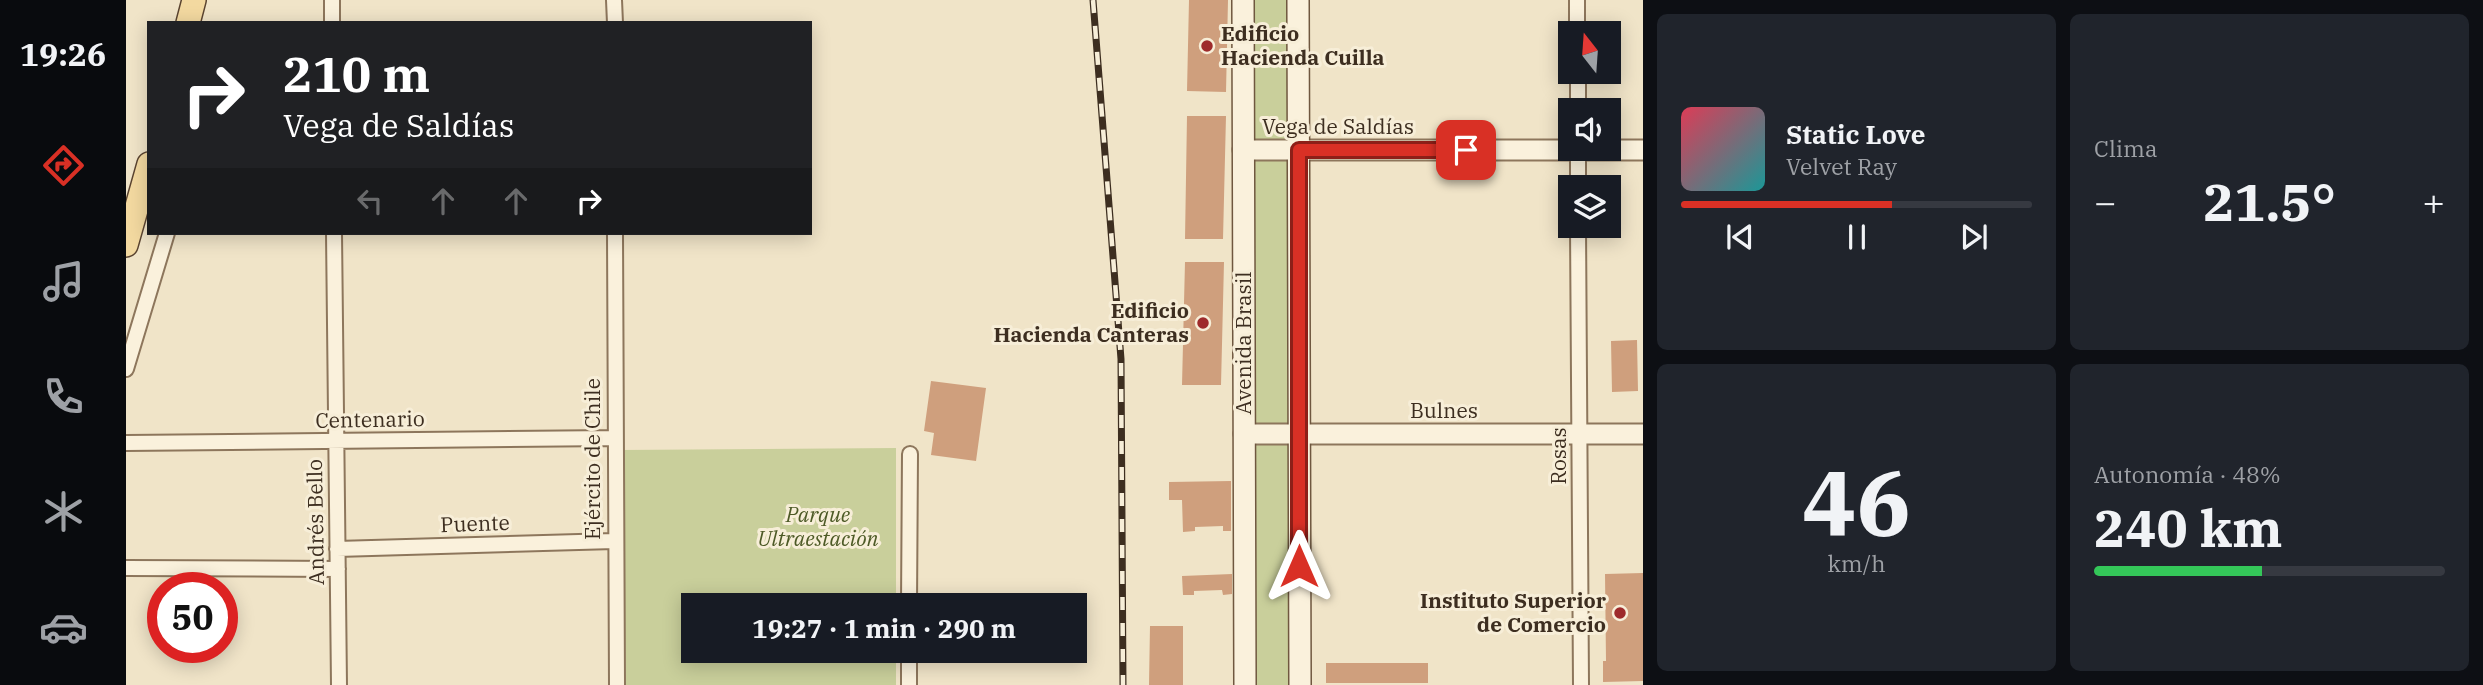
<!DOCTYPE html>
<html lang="es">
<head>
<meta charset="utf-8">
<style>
  body { margin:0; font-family:"IBM Plex Serif",serif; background:#20242c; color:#f1f3f6; height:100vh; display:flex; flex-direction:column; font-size:26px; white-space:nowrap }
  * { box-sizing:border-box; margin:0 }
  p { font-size:23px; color:#9ea1a6 }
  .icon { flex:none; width:38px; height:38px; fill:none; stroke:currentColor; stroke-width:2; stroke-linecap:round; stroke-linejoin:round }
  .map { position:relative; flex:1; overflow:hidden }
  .drawer { display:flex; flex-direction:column; gap:14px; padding:14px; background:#0d0f14; width:840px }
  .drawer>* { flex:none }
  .guide { position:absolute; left:21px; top:21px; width:665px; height:214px; border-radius:0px; box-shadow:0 4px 18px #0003; background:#202124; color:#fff; overflow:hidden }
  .needle { width:46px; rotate:343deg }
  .buttons { position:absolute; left:1432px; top:21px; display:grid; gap:14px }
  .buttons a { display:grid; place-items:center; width:63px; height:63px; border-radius:0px; background:#171b24; box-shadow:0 4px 18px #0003; font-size:35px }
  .speed { position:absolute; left:21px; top:572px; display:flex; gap:14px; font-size:35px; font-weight:700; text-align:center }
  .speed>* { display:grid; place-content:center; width:91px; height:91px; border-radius:50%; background:#171b24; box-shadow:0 4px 18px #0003; line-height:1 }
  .speed .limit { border:10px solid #d22; background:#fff; color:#111 }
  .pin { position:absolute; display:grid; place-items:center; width:60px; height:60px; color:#fff; margin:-30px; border-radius:14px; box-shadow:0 4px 10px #0006 }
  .me { position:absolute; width:77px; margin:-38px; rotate:0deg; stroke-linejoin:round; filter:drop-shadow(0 0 5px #0008) }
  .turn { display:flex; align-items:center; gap:24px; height:147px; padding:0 21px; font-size:32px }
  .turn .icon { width:91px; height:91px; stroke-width:2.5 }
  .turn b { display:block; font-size:49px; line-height:60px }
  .lanes { display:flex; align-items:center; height:66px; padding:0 21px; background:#0003; justify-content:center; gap:35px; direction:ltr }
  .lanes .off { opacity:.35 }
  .big { font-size:52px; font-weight:800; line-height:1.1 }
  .drawer .widget { flex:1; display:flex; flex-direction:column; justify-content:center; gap:10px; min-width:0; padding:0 24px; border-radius:10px; background:#20242c }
  .drawer .dial { align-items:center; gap:0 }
  .dial b { font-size:91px; line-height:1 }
  .song { display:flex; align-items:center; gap:21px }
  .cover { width:84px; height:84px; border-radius:10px; background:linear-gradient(135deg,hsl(350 70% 55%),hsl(180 70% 35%)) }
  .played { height:7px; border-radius:4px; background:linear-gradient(90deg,#d93025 60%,#363941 60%) }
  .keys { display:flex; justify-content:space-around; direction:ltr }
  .heat { display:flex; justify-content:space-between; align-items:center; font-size:38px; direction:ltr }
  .charge { height:10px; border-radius:5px; background:linear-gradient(90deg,#34c759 48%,#363941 0) }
  .drawer .tiles { flex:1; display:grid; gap:14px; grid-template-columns:repeat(2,1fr) }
  .trip { position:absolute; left:555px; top:593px; width:406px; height:70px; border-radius:0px; background:#171b24; box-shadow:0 4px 18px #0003; font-weight:800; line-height:70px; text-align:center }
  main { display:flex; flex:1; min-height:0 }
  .tab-bar { display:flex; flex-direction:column; width:126px; justify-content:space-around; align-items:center; background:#090b0e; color:#9ea1a6 }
  .tab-bar .icon { width:49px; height:49px }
  .tab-bar .active { color:#d93025 }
  .tab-bar b { font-size:32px; color:#f1f3f6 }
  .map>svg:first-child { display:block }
  .green { fill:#c9cf9b }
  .building { fill:#cf9f7d }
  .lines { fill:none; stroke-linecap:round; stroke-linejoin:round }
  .minor-casing { stroke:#8d765c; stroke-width:18 }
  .tertiary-casing { stroke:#8d765c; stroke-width:23 }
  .secondary-casing { stroke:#6f573f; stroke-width:24 }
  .primary-casing { stroke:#5b4430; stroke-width:26 }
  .minor { stroke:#faf1dc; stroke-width:14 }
  .tertiary { stroke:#faf1dc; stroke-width:19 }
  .secondary { stroke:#faf1dc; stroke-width:21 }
  .primary { stroke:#f3d9a0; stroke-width:23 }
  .rail-casing { stroke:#3d2e20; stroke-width:7 }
  .rail { stroke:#f7eed8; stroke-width:4.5; stroke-dasharray:13; stroke-linecap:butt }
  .route-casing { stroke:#8d1f18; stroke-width:18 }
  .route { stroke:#d93025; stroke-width:12 }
  .poi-dot { fill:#9e2a2b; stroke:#f7eed8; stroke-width:2.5 }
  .labels { text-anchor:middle; stroke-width:6; stroke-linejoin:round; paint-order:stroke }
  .poi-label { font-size:21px; font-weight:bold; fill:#3d2e20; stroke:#f7eed8; text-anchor:end }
  .street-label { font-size:21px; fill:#3d2e20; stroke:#f7eed8 }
  .park-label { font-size:21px; font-style:italic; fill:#4d5a26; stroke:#f7eed8 }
</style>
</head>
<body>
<main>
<nav class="tab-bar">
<b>19:26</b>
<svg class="icon active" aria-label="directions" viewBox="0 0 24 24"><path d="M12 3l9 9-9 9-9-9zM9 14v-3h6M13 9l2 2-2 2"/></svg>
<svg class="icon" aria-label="music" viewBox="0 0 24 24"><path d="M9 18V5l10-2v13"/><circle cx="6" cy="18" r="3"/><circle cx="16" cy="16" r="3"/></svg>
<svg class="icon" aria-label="phone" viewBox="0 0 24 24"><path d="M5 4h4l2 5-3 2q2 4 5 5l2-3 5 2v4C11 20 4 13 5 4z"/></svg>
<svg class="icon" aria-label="climate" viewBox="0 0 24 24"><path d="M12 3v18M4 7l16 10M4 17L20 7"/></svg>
<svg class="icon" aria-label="car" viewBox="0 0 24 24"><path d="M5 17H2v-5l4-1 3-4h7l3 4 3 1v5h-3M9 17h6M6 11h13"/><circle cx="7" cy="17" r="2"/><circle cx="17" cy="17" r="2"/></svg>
</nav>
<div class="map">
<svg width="1517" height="685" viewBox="0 0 1517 685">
  <rect width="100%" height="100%" fill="#f0e4c8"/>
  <path class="green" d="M 1122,0 L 1167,0 L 1168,145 L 1123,146 Z
    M 1129,157 L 1168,157 L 1164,427 L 1127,428 Z
    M 1166,440 L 1167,685 L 1128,685 L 1127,441 Z
    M 770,448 L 770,605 L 567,606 L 567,651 L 770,651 L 770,685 L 500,685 L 495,450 Z"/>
  <path class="building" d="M 1063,0 L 1102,0 L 1100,92 L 1061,91 Z
    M 1061,116 L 1100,116 L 1097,239 L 1059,239 Z
    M 1059,262 L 1098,262 L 1095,385 L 1056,385 Z
    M 1511,340 L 1512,391 L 1486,392 L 1485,341 Z
    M 805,381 L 860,388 L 850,461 L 805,455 L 808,433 L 798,431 Z
    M 1105,481 L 1105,531 L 1097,531 L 1097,526 L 1069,527 L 1069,531 L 1057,532 L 1056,500 L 1043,500 L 1043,482 Z
    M 1517,573 L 1517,681 L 1477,682 L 1477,661 L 1480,661 L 1479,574 Z
    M 1106,574 L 1106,594 L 1097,595 L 1096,590 L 1068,591 L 1068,595 L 1057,595 L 1056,576 Z
    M 1024,626 L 1057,626 L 1057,685 L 1023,685 Z
    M 1200,663 L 1302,663 L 1302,683 L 1200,683 Z"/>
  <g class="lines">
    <g class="minor-casing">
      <path id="minor" d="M 206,0 L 206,23
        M 488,0 L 489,23
        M 1451,0 L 1451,33
        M 1452,72 L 1452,110
        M 1452,149 L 1452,187
        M 1452,226 L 1455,685
        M 208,233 L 213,685
        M 489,233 L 491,685
        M 0,369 L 41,233
        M 0,443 L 488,438
        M 211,549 L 488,541
        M 0,568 L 212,569
        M 783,606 L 784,454
        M 783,685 L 783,651"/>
    </g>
    <g class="tertiary-casing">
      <path id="tertiary" d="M 1117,150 L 1517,150
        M 1118,434 L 1517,434"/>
    </g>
    <g class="secondary-casing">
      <path id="secondary" d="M 1117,0 L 1119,685
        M 1172,0 L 1174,685"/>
    </g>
    <g class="primary-casing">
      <path id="primary" d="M 62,23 L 68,0
        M 0,245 L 23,164"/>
    </g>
    <use href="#minor" class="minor"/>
    <use href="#tertiary" class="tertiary"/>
    <use href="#secondary" class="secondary"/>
    <use href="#primary" class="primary"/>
    <g class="rail-casing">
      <path id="rail" d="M 967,0 L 995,359 L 997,685"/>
    </g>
    <use href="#rail" class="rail"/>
  </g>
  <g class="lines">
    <g class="route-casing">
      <path id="route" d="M 1173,566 L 1173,150 L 1340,150"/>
    </g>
    <use href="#route" class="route"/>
  </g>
  <g class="poi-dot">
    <circle cx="1081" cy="46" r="7"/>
    <circle cx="1077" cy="323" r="7"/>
    <circle cx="1494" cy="613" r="7"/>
  </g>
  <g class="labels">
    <g class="poi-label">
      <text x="1095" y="41" text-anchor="start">Edificio<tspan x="1095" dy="24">Hacienda Cuilla</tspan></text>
      <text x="1063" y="318">Edificio<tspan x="1063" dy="24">Hacienda Canteras</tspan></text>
      <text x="1480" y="608">Instituto Superior<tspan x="1480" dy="24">de Comercio</tspan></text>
    </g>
    <g class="street-label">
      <text x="1212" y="134">Vega de Saldías</text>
      <text transform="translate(1118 343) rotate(-90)" y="7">Avenida Brasil</text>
      <text x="1318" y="418">Bulnes</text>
      <text transform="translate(244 420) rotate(-1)" y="7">Centenario</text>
      <text transform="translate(1433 456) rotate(-90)" y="7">Rosas</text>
      <text transform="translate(467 459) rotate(-90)" y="7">Ejército de Chile</text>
      <text transform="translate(190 522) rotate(-91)" y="7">Andrés Bello</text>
      <text transform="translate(349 524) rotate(-2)" y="7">Puente</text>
    </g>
    <g class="park-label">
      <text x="692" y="522">Parque<tspan x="692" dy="24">Ultraestación</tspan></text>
    </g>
  </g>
</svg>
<div class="buttons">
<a><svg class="needle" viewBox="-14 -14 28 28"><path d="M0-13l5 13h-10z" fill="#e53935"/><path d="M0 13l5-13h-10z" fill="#9ea1a6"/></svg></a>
<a><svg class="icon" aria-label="sound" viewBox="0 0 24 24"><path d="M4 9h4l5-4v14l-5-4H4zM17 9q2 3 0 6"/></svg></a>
<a><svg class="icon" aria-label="layers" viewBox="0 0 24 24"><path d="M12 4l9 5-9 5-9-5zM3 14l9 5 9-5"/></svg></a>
</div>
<div class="speed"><div class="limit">50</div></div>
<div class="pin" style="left:1340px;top:150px;background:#d93025"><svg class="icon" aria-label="arrive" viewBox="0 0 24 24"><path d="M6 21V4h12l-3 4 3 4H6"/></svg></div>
<svg class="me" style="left:1173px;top:566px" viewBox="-20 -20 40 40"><path d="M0-17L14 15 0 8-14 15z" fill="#d93025" stroke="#fff" stroke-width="4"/></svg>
<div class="trip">19:27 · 1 min · 290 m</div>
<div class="guide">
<div class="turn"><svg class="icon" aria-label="right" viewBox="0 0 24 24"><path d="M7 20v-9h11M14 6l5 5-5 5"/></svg><div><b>210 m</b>Vega de Saldías</div></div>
<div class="lanes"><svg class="icon off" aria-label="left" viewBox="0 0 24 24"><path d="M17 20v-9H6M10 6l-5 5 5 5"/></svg><svg class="icon off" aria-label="ahead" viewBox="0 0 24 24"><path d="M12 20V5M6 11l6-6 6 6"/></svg><svg class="icon off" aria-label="ahead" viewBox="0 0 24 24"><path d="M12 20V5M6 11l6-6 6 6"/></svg><svg class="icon" aria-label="right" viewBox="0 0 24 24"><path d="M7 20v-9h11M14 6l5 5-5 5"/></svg></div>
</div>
</div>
<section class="drawer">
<div class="tiles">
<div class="widget">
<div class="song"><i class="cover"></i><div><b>Static Love</b><p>Velvet Ray</p></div></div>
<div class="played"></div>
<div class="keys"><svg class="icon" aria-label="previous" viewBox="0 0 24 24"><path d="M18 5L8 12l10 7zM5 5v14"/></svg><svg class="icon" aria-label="pause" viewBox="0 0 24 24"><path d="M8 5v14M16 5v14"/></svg><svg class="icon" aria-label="next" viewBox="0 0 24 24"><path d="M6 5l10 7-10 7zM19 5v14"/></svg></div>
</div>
<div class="widget"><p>Clima</p>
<div class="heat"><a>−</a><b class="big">21.5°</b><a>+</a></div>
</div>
<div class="widget dial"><b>46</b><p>km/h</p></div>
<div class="widget"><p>Autonomía · 48%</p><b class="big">240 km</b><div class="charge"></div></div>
</div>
</section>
</main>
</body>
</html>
